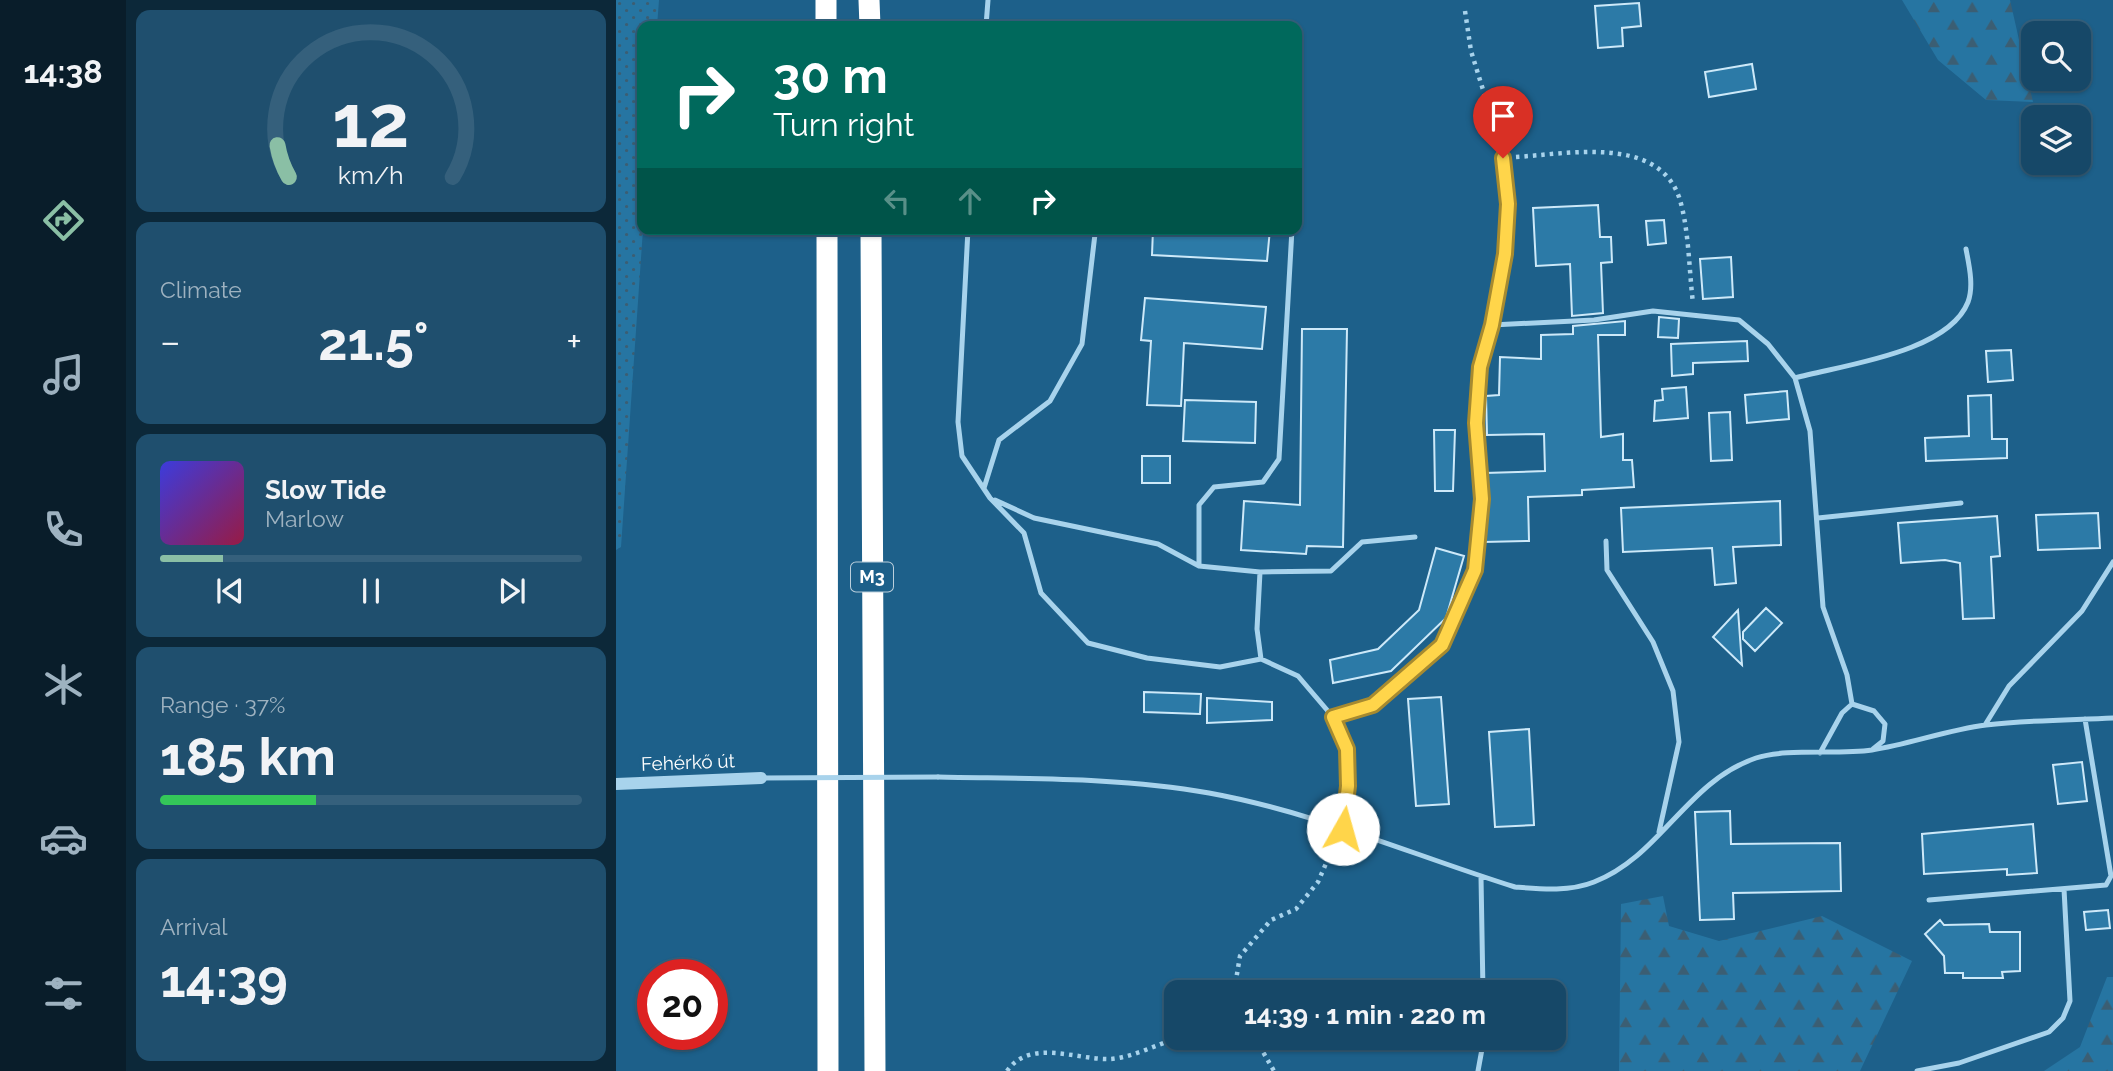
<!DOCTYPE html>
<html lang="en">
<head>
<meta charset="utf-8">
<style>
  body { margin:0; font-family:Raleway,sans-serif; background:#1f4f6e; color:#f1f3f6; height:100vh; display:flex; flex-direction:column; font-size:26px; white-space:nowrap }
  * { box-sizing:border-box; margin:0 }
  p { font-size:23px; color:#9eb2c0 }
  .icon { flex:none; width:38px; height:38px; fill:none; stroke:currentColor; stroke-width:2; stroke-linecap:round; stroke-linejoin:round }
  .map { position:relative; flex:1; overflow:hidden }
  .details { display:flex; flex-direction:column; gap:10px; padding:10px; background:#0c2839; width:490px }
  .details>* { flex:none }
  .top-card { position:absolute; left:21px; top:21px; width:665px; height:214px; border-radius:14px; box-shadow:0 2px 5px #0004,0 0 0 2px #35607c; background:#00695c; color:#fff; overflow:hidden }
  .fabs { position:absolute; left:1405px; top:21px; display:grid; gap:14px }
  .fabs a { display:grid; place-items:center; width:70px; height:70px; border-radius:14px; background:#164868; box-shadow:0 2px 5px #0004,0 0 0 2px #35607c; font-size:35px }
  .speed { position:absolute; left:21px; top:959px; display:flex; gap:14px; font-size:35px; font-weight:700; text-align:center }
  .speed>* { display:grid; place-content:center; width:91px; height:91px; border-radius:50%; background:#164868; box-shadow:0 2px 5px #0004,0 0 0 2px #35607c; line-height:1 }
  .speed .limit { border:10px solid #d22; background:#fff; color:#111 }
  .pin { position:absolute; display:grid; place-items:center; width:60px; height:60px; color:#fff; margin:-72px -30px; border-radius:50% 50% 50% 0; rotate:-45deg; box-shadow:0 0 7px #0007 }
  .pin .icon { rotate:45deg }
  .me { position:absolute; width:77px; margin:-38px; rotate:7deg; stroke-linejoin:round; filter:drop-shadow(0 0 5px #0008) }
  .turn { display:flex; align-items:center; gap:24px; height:147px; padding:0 21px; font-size:32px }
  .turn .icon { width:91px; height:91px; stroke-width:2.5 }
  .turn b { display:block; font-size:49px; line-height:60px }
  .lanes { display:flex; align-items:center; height:66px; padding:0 21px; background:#0003; justify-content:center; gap:35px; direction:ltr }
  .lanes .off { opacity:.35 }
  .big { font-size:52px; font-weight:700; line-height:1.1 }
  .details .tile { flex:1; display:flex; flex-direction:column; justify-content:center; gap:10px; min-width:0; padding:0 24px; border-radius:14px; background:#1f4f6e }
  .details .dial { align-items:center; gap:0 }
  .dial svg { height:182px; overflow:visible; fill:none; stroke:#35607c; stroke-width:7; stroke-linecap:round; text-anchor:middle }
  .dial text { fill:#f1f3f6; stroke:none }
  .song { display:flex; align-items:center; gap:21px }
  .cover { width:84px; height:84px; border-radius:10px; background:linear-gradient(135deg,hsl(240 70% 55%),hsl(340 70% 35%)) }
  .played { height:7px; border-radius:4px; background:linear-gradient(90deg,#8abfa5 15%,#35607c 15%) }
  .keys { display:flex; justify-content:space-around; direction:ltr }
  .heat { display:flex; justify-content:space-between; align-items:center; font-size:38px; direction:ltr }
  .charge { height:10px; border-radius:5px; background:linear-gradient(90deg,#34c759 37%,#35607c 0) }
  .trip { position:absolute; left:548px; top:980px; width:402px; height:70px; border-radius:14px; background:#164868; box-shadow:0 2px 5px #0004,0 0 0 2px #35607c; font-weight:700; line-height:70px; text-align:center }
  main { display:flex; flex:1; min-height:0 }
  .tabs { display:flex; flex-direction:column; width:126px; justify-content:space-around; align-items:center; background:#091d2a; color:#9eb2c0 }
  .tabs .icon { width:49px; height:49px }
  .tabs .selected { color:#8abfa5 }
  .tabs b { font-size:32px; color:#f1f3f6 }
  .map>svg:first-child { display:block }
  .grass { fill:url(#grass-dots) }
  .forest { fill:url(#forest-firs) }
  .building { fill:#2c7aa7; stroke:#cde9f9; stroke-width:2 }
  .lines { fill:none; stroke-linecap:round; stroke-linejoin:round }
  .path { stroke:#a8d3ec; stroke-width:4.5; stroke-dasharray:3.5 5; stroke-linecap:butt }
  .service { stroke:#a8d3ec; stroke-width:5 }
  .tertiary { stroke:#a8d3ec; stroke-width:12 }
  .motorway { stroke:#fff; stroke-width:21 }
  .service-bridge { stroke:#a8d3ec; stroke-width:5 }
  .route-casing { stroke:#a68a30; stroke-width:18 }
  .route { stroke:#ffd54a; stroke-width:12 }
  .labels { text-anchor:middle; stroke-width:7; stroke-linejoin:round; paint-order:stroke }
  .shield { fill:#1d608a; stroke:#bbcfdc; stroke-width:2 }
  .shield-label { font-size:18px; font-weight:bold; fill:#fff }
  .street-label { font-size:19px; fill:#fff; stroke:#1d608a }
</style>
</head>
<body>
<main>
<nav class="tabs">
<b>14:38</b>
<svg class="icon selected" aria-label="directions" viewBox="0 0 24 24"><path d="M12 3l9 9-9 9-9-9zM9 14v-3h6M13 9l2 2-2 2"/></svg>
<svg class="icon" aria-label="music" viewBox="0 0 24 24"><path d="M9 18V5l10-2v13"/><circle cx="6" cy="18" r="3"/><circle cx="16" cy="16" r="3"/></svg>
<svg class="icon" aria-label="phone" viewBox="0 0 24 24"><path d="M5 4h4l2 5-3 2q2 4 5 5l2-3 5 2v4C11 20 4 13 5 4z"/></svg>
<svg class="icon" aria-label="climate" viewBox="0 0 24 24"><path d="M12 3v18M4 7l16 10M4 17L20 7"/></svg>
<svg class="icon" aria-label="car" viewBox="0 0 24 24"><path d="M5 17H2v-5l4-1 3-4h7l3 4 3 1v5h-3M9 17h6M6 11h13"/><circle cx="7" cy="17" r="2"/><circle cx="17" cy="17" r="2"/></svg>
<svg class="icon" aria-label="filters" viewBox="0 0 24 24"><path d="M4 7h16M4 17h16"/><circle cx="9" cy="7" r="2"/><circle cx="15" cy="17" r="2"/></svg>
</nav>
<section class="details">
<div class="tile dial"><svg viewBox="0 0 100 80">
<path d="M14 69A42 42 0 1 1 86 69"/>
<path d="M14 69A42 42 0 0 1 9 55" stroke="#8abfa5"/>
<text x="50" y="56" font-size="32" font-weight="700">12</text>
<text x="50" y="72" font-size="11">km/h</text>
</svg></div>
<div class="tile"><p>Climate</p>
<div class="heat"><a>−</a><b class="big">21.5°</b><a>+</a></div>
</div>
<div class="tile">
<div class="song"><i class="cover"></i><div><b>Slow Tide</b><p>Marlow</p></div></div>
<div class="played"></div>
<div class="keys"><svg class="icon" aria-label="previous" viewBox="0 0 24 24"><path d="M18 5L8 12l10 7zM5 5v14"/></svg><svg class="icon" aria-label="pause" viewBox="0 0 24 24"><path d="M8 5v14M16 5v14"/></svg><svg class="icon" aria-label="next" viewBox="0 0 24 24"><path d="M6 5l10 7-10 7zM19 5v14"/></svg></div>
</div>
<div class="tile"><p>Range · 37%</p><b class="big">185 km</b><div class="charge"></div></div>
<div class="tile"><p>Arrival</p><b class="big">14:39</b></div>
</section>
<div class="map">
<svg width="1497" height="1071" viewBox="0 0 1497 1071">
  <defs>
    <pattern id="grass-dots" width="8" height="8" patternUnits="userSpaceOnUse" patternTransform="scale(1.75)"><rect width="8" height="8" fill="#2675a2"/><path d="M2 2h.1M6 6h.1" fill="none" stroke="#3b5e73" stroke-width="1.8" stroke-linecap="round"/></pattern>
    <pattern id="forest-firs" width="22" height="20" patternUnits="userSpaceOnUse" patternTransform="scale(1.75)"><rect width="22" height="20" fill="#2675a2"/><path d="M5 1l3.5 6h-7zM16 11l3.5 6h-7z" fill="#3b5e73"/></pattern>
  </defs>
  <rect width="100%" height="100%" fill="#1d608a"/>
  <path class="grass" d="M 0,0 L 43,0 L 41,26 L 26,26 L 27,229 L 5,547 L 0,550 Z"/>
  <path class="forest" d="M 1286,0 L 1394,0 L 1417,102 L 1370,100 L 1322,60 Z
    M 1047,896 L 1053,926 L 1103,941 L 1206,916 L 1296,961 L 1244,1071 L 1003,1071 L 1005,904 Z
    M 1491,977 L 1497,977 L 1497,1071 L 1428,1071 L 1464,1047 Z"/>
  <path class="building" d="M 1023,3 L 1025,26 L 1006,28 L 1007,46 L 982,48 L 979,6 Z
    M 1136,64 L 1140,89 L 1093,97 L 1089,72 Z
    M 982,205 L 984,237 L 995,237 L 996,262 L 985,263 L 987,313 L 956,316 L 954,264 L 920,266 L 917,208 Z
    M 1048,220 L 1050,243 L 1032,245 L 1030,221 Z
    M 537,229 L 654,229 L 651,261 L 536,255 Z
    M 1115,257 L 1117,297 L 1087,299 L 1084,259 Z
    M 529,298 L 650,307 L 646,349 L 568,343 L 565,406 L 531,405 L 535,341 L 525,340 Z
    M 1043,317 L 1063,319 L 1062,338 L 1042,337 Z
    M 1009,321 L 1009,335 L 982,335 L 985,437 L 1007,434 L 1007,460 L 1016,460 L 1018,487 L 966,490 L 966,495 L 912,497 L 913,541 L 868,542 L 871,499 L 869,473 L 929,471 L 928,434 L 871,435 L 870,396 L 883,395 L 884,357 L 925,359 L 925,335 L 957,334 L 957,326 Z
    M 686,329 L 731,329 L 727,547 L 691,546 L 690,554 L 625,550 L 628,501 L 684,505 Z
    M 1131,341 L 1132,361 L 1077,363 L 1077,374 L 1056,376 L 1055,344 Z
    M 1395,350 L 1397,380 L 1372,382 L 1370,351 Z
    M 1070,387 L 1072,418 L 1038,421 L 1039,401 L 1047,400 L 1046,389 Z
    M 1171,391 L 1173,419 L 1131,423 L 1129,395 Z
    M 1375,395 L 1376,439 L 1391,439 L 1391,458 L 1310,461 L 1309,438 L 1353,436 L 1352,396 Z
    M 569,400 L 640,402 L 639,443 L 567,441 Z
    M 1114,412 L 1116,460 L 1095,461 L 1093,413 Z
    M 818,430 L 839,430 L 837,491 L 819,491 Z
    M 526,456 L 554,456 L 554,483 L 526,483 Z
    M 1164,501 L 1165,545 L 1117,547 L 1120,583 L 1099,585 L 1096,548 L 1007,552 L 1005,508 Z
    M 1482,513 L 1484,548 L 1422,550 L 1420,515 Z
    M 1381,516 L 1384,556 L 1375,557 L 1378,618 L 1347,619 L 1344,563 L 1329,560 L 1285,563 L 1282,523 Z
    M 820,548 L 848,556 L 830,618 L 775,671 L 717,683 L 714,660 L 762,649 L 803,610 Z
    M 1150,608 L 1166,623 L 1139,651 L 1127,639 L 1127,632 Z
    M 1122,610 L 1126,665 L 1097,637 Z
    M 528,692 L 585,694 L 584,714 L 528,712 Z
    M 825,697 L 833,804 L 800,806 L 792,699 Z
    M 591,698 L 656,702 L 656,720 L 591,723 Z
    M 913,729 L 918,825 L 879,827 L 873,732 Z
    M 1466,762 L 1471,801 L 1442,804 L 1437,765 Z
    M 1114,811 L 1115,844 L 1224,843 L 1225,891 L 1117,893 L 1118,919 L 1084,920 L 1079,812 Z
    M 1417,824 L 1421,873 L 1391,875 L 1391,869 L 1308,874 L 1306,834 Z
    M 1492,910 L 1494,928 L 1470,930 L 1468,912 Z
    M 1324,920 L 1328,925 L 1373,924 L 1374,932 L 1404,932 L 1404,971 L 1386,972 L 1387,978 L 1347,978 L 1347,973 L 1329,973 L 1328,956 L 1309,934 Z"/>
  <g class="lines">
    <path class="path" d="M 849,11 L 855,51 L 885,148
      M 900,157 C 951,154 1041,135 1063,197 C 1073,227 1073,271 1077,303
      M 618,992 L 624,956 L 655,920 L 680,909 L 702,882 L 715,852 L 713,836
      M 639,1038 L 658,1071
      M 391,1071 C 414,1038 460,1060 494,1059 C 515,1058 542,1044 562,1038"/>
    <path class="service" d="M 370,26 L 372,0
      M 352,229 L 342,422 L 346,456 L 374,498 L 408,533 L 425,593 L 472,643 L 531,658 L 604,667 L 645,659
      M 876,325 L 978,320 L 1037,311 L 1123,320 L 1152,344 L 1179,378 L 1194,431 L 1207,607 L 1231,675 L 1236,704
      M 1179,378 C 1226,365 1332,353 1352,302 C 1358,286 1353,265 1350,249
      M 368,488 L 383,440 L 434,401 L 466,344 L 479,234 L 485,229
      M 379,500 L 418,518 L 542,544 L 583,566 L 644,572
      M 1202,518 L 1345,503
      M 990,541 L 991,570 L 1037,642 L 1057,691 L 1063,742 L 1043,832
      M 583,566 L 583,505 L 598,487 L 647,482 L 663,459 L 676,229
      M 717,717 L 682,676 L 645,659 L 641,629 L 644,572 L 715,571 L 746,542 L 799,537
      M 1369,725 L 1393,686 L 1466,611 L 1497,562
      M 1204,753 L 1226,713 L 1236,704 L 1258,711 L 1269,724 L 1267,741 L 1257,749
      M 322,777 C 412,779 504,777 593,793 C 698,812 797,855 899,887 C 924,889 953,892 978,882 C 1044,857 1071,781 1140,758 C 1170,748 1222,755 1256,750 C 1294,744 1331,730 1370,725 C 1412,720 1455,720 1497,718
      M 727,829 L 732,786 L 731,749 L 717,717 L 757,705 L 826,645 L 859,570 L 866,499 L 860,423 L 864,367 L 876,325 L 889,254 L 892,204 L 887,158
      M 865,877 L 867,992
      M 1313,900 L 1490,885 L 1495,876 L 1469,719
      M 862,1071 L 868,1038
      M 1301,1071 L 1343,1063 L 1433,1032 L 1447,1018 L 1454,1001 L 1448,889"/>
    <path class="tertiary" d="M 0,784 L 145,778"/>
    <path class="motorway" d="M 210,0 L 210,26
      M 253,0 L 254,26
      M 211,229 L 212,1071
      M 255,229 L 259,1071"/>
    <path class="service-bridge" d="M 145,778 L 322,777"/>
  </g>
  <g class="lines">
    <g class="route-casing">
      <path id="route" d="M 727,829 L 732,786 L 731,749 L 717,717 L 757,705 L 826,645 L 859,570 L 866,499 L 860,423 L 864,367 L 876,325 L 889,254 L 892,204 L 887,158"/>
    </g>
    <use href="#route" class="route"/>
  </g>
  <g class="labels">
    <rect class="shield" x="235" y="562.5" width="42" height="29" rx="5"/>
    <g class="shield-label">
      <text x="256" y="583">M3</text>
    </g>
    <g class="street-label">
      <text transform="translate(72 762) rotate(-2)" y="7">Fehérkő út</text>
    </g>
  </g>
</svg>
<div class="fabs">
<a><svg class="icon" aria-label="search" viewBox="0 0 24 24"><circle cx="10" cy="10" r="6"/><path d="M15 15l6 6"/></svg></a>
<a><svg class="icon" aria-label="layers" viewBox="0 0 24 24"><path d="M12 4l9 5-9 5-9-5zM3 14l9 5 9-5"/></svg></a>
</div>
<div class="speed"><div class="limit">20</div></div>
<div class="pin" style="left:887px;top:158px;background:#d93025"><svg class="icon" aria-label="arrive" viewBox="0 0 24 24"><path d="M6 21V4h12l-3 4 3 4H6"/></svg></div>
<svg class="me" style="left:727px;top:829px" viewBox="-20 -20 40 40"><circle r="19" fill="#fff"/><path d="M0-13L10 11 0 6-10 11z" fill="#ffd54a"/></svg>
<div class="trip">14:39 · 1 min · 220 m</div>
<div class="top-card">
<div class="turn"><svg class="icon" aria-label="right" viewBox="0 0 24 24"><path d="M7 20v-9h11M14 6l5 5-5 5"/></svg><div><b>30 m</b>Turn right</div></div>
<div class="lanes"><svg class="icon off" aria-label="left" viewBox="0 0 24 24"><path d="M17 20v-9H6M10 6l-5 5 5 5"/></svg><svg class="icon off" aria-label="ahead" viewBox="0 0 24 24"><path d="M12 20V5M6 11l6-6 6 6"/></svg><svg class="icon" aria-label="right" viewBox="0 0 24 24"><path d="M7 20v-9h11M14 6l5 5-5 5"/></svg></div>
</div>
</div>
</main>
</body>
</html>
